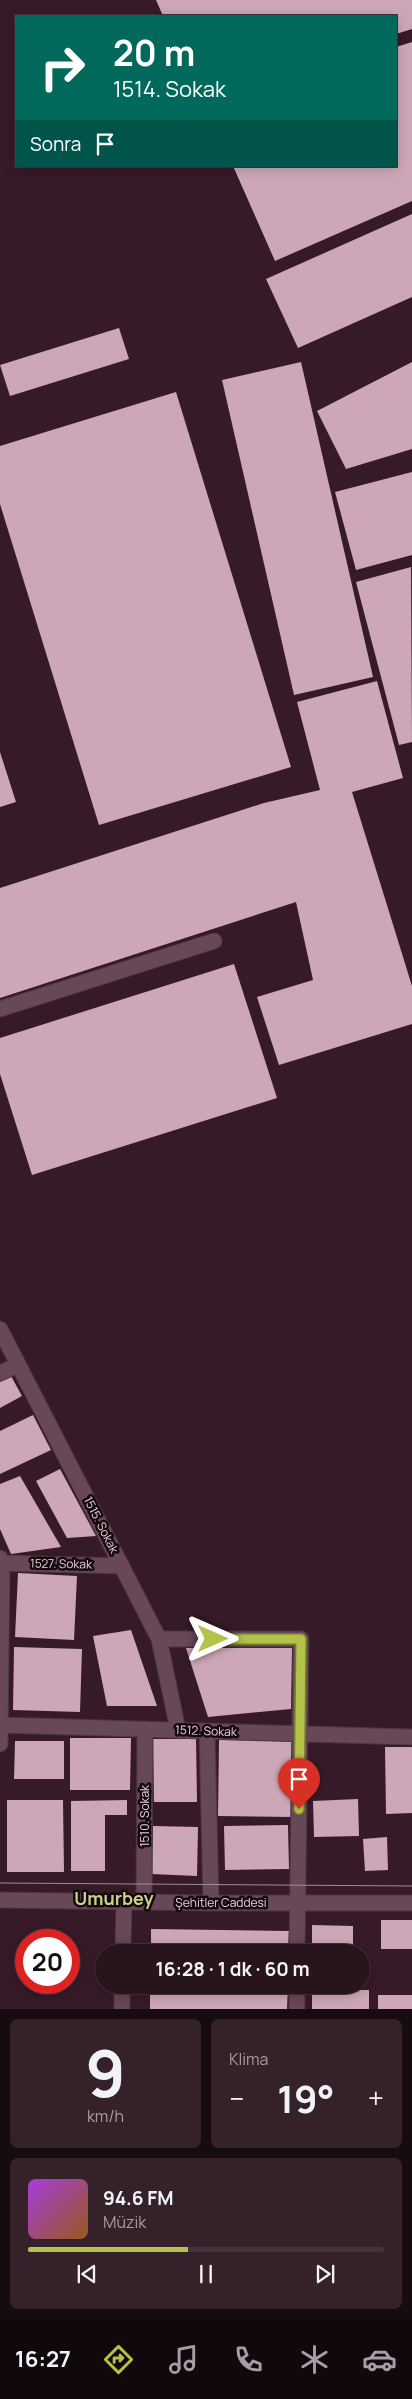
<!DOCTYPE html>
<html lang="tr">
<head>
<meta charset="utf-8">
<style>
  body { margin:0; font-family:Manrope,sans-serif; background:#34212a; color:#f1f3f6; height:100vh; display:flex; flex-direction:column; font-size:19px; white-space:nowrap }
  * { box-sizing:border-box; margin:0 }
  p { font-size:16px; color:#a59ea4 }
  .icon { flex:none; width:28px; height:28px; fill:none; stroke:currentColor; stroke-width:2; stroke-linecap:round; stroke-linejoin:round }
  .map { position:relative; height:2009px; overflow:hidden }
  .side { display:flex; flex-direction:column; gap:10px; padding:10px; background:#160b10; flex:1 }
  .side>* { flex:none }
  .top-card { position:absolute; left:15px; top:15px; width:382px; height:152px; border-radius:0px; box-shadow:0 2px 12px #0003,0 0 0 1px #44333b; background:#00695c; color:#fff; overflow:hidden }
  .speed { position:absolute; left:15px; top:1929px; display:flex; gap:10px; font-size:25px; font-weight:700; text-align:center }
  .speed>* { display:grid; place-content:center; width:65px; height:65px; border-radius:50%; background:#28141d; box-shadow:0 2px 12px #0003,0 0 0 1px #44333b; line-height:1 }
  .speed .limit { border:8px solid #d22; background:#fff; color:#111 }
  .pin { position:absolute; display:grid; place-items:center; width:42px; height:42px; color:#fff; margin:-51px -21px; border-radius:50% 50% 50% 0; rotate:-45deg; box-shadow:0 0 5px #0007 }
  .pin .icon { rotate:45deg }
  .me { position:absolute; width:55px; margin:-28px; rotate:90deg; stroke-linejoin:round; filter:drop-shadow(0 0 4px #0008) }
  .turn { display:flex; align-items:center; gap:18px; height:105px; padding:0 15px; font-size:22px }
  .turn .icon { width:65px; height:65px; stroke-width:2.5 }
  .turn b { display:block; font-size:35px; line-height:42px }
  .then { display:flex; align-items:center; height:48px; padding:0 15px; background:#0003; gap:10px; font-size:19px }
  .big { font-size:38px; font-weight:700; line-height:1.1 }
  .side .widget { flex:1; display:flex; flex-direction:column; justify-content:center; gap:8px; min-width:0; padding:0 18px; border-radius:8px; background:#34212a }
  .side .dial { align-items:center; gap:0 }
  .dial b { font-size:65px; line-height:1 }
  .song { display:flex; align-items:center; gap:15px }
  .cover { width:60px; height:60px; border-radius:8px; background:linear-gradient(135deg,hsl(280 70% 55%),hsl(30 70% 35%)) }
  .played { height:5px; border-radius:2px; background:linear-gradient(90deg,#b4c24a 45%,#44333b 45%) }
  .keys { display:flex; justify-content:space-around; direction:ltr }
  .heat { display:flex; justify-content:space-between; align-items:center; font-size:28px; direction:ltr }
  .side .tiles { flex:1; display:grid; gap:10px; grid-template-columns:1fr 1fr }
  .widget:last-child { grid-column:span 2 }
  .trip { position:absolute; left:95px; top:1944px; width:275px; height:50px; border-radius:25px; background:#28141d; box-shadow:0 2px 12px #0003,0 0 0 1px #44333b; font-weight:700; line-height:50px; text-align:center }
  .tabs { display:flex; height:80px; justify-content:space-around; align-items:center; background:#10080c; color:#a59ea4 }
  .tabs .icon { width:35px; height:35px }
  .tabs .on { color:#b4c24a }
  .tabs b { font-size:22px; color:#f1f3f6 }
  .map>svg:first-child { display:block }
  .building { fill:#cda7b7 }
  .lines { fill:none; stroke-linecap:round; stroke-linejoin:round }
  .minor-casing { stroke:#4c3540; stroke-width:17 }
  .minor { stroke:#684756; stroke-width:15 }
  .tram { stroke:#a28c96; stroke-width:1 }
  .route-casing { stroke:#757e30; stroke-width:12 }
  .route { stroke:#b4c24a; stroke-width:9 }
  .labels { text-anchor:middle; stroke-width:5; stroke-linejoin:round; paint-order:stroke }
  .street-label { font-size:12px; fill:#e5d2da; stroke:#15090f }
  .district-label { font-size:18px; font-weight:bold; fill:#c9d488; stroke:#15090f }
</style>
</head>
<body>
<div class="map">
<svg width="412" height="2009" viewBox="0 0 412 2009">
  <rect width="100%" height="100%" fill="#361a27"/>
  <path class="building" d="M 156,0 L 412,0 L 412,29 L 396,34 L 396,16 L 163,16 Z
    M 412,42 L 412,201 L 275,261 L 233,166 L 396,166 L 396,47 Z
    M 412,214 L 412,297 L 298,348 L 266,279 Z
    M 119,328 L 129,359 L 10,396 L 0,365 Z
    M 301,362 L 373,677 L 294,695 L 222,380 Z
    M 412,362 L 412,449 L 346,469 L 317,411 Z
    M 176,392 L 291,767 L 99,825 L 0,504 L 0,446 Z
    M 412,472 L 412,555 L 356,570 L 335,492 Z
    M 411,567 L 412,742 L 399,745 L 356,582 Z
    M 377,681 L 403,778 L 352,792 L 412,986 L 412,1024 L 279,1065 L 257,997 L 313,980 L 296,902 L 0,998 L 0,888 L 264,803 L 320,790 L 297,702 Z
    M 0,752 L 16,802 L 0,807 Z
    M 234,964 L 277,1098 L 32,1175 L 0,1074 L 0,1038 Z
    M 11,1376 L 22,1396 L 0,1408 L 0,1382 Z
    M 33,1415 L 51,1450 L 0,1474 L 0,1431 Z
    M 60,1469 L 96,1536 L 67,1538 L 36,1481 Z
    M 20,1476 L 61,1547 L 11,1554 L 0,1529 L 0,1484 Z
    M 18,1573 L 77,1576 L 74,1640 L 15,1637 Z
    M 131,1630 L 157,1706 L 107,1706 L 93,1636 Z
    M 14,1647 L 82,1649 L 80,1712 L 13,1710 Z
    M 186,1648 L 292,1648 L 291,1709 L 208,1717 Z
    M 70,1738 L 131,1738 L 130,1790 L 70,1790 Z
    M 153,1739 L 196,1739 L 197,1802 L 154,1802 Z
    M 219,1740 L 293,1741 L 293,1817 L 218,1816 Z
    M 15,1741 L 64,1741 L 64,1779 L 14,1779 Z
    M 385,1747 L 412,1747 L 412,1813 L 386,1814 Z
    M 358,1799 L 359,1836 L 314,1837 L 313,1801 Z
    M 7,1800 L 63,1800 L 64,1872 L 7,1872 Z
    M 127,1800 L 127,1815 L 105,1815 L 105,1871 L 71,1871 L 71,1801 Z
    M 288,1825 L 289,1869 L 225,1870 L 224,1826 Z
    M 153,1826 L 198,1827 L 197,1876 L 151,1874 Z
    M 387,1837 L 388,1870 L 365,1871 L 363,1839 Z
    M 381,1920 L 412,1920 L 412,1949 L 381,1949 Z
    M 312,1925 L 353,1926 L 353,1952 L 312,1952 Z
    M 151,1929 L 289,1931 L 288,1952 L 151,1952 Z
    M 150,1985 L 288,1985 L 287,2009 L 150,2009 Z
    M 312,1985 L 353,1985 L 353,1990 L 369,1990 L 369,2009 L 312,2009 Z
    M 378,1995 L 412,1995 L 412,2009 L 378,2009 Z"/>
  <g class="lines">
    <g class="minor-casing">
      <path id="minor" d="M 0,1009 L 214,941
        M 0,1329 L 159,1639 L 178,1730
        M 0,1373 L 18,1365
        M 0,1558 L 2,1563 L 0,1744
        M 0,1563 L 122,1566
        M 159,1639 L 301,1639 L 297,1952
        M 0,1725 L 412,1737
        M 207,1731 L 211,1903
        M 0,1900 L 211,1903 L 412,1903
        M 144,1902 L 145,1729
        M 123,1952 L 124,1901
        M 122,2009 L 122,1985
        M 297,2009 L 297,1985"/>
    </g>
    <use href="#minor" class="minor"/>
    <path class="tram" d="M 0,1883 L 412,1886"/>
  </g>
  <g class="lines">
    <g class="route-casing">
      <path id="route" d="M 213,1639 L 301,1639 L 299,1809"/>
    </g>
    <use href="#route" class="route"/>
  </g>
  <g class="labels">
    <g class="street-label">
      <text transform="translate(101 1525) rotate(63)" y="4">1515. Sokak</text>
      <text transform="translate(61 1564) rotate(1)" y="4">1527. Sokak</text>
      <text transform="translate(206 1731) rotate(2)" y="4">1512. Sokak</text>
      <text transform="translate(145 1816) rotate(-90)" y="4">1510. Sokak</text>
      <text x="221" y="1907">Şehitler Caddesi</text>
    </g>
    <g class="district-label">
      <text x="114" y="1905">Umurbey</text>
    </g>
  </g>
</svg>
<div class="speed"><div class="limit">20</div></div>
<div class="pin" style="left:299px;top:1809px;background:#d93025"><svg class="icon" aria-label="arrive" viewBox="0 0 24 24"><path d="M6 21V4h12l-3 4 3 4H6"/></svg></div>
<svg class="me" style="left:213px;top:1639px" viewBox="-20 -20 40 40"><path d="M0-17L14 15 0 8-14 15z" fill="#b4c24a" stroke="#fff" stroke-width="4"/></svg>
<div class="trip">16:28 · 1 dk · 60 m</div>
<div class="top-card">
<div class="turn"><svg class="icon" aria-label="right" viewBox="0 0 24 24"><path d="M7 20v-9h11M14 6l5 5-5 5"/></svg><div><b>20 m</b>1514. Sokak</div></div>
<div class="then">Sonra<svg class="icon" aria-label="arrive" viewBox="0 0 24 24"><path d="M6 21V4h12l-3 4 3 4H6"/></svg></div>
</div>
</div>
<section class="side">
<div class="tiles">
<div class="widget dial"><b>9</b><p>km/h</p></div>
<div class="widget"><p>Klima</p>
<div class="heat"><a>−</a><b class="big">19°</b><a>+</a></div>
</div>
<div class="widget">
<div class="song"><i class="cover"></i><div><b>94.6 FM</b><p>Müzik</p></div></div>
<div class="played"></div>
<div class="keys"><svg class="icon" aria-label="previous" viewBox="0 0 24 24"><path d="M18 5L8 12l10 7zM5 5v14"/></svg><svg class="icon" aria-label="pause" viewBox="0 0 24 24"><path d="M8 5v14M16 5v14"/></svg><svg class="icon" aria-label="next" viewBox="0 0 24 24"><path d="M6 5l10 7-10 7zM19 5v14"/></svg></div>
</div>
</div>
</section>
<nav class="tabs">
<b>16:27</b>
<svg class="icon on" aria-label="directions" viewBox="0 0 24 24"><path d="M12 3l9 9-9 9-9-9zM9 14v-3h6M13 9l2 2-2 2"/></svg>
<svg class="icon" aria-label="music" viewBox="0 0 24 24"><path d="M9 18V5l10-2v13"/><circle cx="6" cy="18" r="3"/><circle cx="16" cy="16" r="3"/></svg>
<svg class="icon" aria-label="phone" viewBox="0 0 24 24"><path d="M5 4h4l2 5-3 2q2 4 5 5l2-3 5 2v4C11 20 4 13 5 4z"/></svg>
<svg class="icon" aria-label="climate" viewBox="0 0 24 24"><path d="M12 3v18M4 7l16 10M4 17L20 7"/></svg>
<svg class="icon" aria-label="car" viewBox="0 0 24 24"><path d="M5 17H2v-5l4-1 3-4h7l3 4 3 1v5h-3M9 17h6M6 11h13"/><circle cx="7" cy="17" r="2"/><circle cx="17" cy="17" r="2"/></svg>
</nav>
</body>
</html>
